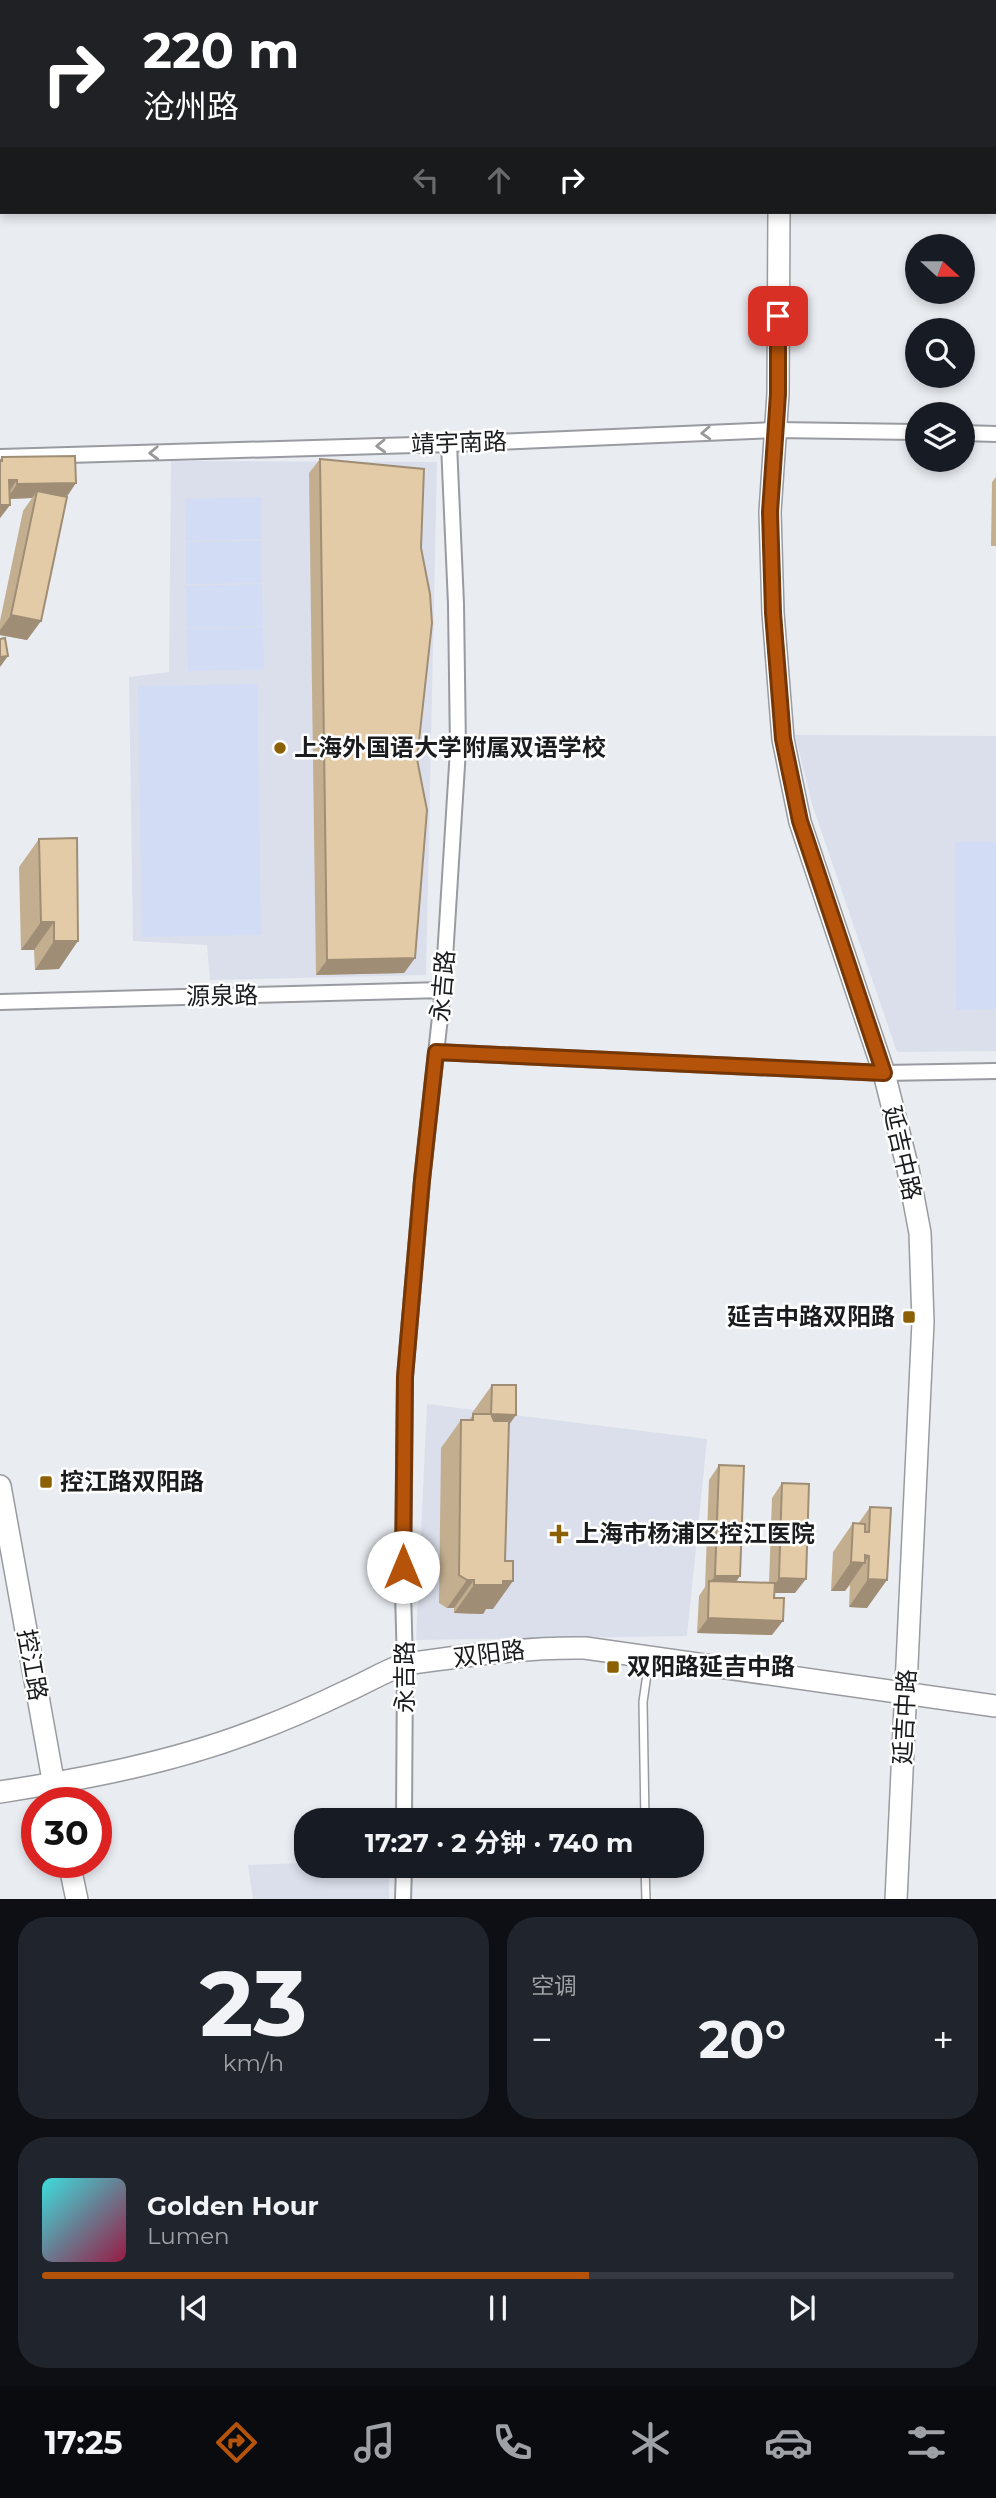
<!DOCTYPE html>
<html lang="zh">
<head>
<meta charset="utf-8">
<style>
  body { margin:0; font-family:Montserrat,"Noto Sans SC",sans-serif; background:#20242c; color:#f1f3f6; height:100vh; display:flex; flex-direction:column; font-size:26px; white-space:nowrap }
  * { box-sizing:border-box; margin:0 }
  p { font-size:23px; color:#9ea1a6 }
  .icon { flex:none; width:38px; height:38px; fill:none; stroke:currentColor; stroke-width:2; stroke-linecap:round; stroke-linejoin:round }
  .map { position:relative; height:1899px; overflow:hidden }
  .details { display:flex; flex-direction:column; gap:18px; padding:18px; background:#0d0f14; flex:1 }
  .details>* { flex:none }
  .guide { position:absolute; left:0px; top:0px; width:998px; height:214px; box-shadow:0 4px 10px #0003; background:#202124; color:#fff; overflow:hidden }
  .needle { width:46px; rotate:111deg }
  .buttons { position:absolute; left:905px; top:234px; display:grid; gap:14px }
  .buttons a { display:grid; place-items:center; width:70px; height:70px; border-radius:50%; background:#171b24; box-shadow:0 4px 10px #0003; font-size:35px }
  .speed { position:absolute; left:21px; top:1787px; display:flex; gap:14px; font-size:35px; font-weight:700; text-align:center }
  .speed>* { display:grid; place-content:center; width:91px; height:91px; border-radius:50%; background:#171b24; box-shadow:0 4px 10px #0003; line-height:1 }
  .speed .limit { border:10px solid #d22; background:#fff; color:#111 }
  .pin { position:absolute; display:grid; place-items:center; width:60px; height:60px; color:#fff; margin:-30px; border-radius:14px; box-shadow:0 4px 10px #0006 }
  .me { position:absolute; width:77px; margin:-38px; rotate:0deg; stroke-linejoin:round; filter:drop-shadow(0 0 5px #0008) }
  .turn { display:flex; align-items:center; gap:24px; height:147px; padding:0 28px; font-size:32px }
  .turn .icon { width:91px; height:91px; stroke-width:2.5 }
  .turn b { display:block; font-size:49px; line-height:60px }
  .lanes { display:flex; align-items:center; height:66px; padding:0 28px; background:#0003; justify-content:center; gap:35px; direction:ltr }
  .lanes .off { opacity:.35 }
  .big { font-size:52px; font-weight:700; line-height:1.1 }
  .details .card { flex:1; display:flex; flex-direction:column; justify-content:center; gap:10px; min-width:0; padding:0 24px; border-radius:28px; background:#20242c }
  .details .dial { align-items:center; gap:0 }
  .dial b { font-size:91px; line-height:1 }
  .song { display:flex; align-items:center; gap:21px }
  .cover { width:84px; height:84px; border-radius:10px; background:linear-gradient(135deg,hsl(180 70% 55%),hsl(340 70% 35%)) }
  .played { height:7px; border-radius:4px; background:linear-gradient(90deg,#b45309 60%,#363941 60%) }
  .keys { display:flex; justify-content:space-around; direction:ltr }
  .heat { display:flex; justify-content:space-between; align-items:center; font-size:38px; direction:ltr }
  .details .tiles { flex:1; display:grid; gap:18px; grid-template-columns:1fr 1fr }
  .card:last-child { grid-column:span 2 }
  .trip { position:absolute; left:294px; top:1808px; width:410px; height:70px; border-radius:28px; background:#171b24; box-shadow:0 4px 10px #0003; font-weight:700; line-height:70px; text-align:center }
  .tabs { display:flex; height:112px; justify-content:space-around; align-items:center; background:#090b0e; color:#9ea1a6 }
  .tabs .icon { width:49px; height:49px }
  .tabs .current { color:#b45309 }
  .tabs b { font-size:32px; color:#f1f3f6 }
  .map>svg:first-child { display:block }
  .built { fill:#dadfeb }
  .green { fill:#d2dcf4 }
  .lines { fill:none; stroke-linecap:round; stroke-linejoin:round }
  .lane-casing { stroke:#999ba0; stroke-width:10 }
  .street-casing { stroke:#999ba0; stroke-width:18 }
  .secondary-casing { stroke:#999ba0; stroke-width:24 }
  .primary-casing { stroke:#999ba0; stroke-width:26 }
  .highway-casing { stroke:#999ba0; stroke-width:30 }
  .lane { stroke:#fff; stroke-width:7 }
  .street { stroke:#fff; stroke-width:14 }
  .secondary { stroke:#fff; stroke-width:21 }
  .primary { stroke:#fff; stroke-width:23 }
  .highway { stroke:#fff; stroke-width:26 }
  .wall { fill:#c3af90 }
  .shaded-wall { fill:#9f8e75 }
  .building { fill:#e3cba7; stroke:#9f8e75; stroke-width:2 }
  .oneway { stroke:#98999a }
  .route-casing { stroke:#753606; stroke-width:18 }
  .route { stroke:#b45309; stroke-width:12 }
  .poi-dot { fill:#8c6005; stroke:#fff; stroke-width:2.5 }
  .labels { text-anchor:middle; stroke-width:5; stroke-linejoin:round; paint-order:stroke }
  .street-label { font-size:24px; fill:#1b1c1e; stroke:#fff }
  .poi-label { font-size:24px; font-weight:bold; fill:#1b1c1e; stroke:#fff; text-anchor:start }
</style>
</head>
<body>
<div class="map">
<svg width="996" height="1900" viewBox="0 0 996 1900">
  <rect width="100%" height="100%" fill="#e9ecf1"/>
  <path class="built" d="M 171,461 L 437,462 L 426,975 L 210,980 L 207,945 L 133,941 L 129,677 L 169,672 Z
    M 795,735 L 996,736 L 996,1051 L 897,1052 L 812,804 Z
    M 427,1404 L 707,1439 L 687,1636 L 416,1640 Z
    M 306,1863 L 306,1866 L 389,1866 L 389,1899 L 253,1899 L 248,1865 Z"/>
  <path class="green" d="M 261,497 L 262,539 L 186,541 L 185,499 Z
    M 261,541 L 262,583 L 186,584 L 186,542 Z
    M 262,584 L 263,626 L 187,628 L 186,586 Z
    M 263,627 L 264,669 L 188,671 L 187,629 Z
    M 257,684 L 261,935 L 142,937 L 138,686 Z
    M 955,842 L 996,842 L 996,1009 L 956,1010 Z"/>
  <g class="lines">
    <g class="lane-casing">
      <path id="lane" d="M 645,1820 L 643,1702 L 649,1660
        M 645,1866 L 646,1900"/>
    </g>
    <g class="street-casing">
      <path id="street" d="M 962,433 L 996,434
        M 0,457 L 449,444 L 775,430 L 917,432
        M 0,1002 L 443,990
        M 436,1052 L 884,1073 L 996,1071
        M 404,1820 L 405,1664 L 403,1592 L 405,1377 L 422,1180 L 443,990 L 458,749 L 456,604 L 449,444
        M 403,1900 L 404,1866"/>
    </g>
    <g class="secondary-casing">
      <path id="secondary" d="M 779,0 L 779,2
        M 779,212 L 778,394 L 770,512 L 773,613 L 783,739 L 800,822 L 884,1073 L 908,1169 L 920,1233 L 923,1322 L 896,1900
        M 0,1486 L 57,1802
        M 0,1792 C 84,1779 169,1763 249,1733 C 282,1721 316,1706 347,1691 C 367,1682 385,1671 405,1664 C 465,1656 524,1647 585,1648 L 996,1706
        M 69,1862 L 77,1900"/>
    </g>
    <g class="primary-casing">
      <path id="primary" d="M 408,0 L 575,2
        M 384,2 L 406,0"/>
    </g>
    <g class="highway-casing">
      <path id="highway" d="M 0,1 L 11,2
        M 0,40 L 2,40
        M 0,59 L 2,59"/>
    </g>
    <use href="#lane" class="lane"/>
    <use href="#street" class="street"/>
    <use href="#secondary" class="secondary"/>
    <use href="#primary" class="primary"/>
    <use href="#highway" class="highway"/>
  </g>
  <path class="wall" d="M 2,457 L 66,497 L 41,621 L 27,640 L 0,635 L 0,621 L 23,511 L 32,498 L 10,499 L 10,505 L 0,518 L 0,459 Z
    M 320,459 L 421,548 L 417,759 L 415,958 L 404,973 L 316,975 L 309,473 Z
    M 996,477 L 996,546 L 991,546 L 992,482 Z
    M 77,838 L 59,969 L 35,970 L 34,950 L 21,950 L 19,867 L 39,839 Z
    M 492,1385 L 508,1425 L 493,1609 L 486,1609 L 483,1614 L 454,1613 L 454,1608 L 447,1608 L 439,1603 L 441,1448 L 461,1420 L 469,1420 L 472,1416 L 472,1413 Z
    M 719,1465 L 736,1582 L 769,1583 L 772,1498 L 782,1483 L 795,1593 L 775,1593 L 772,1635 L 697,1633 L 699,1596 L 705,1587 L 709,1480 Z
    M 870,1507 L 891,1508 L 867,1608 L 849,1607 L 850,1585 L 845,1591 L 831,1591 L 833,1552 L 853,1523 L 858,1524 Z"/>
  <path class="shaded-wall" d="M 9,480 L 17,480 L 7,495 Z
    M 76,483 L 66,498 L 37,491 L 32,498 L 7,499 L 17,484 Z
    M 0,505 L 10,505 L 0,518 Z
    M 11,615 L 41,621 L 27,640 L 0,635 L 0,630 Z
    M 8,656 L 0,667 L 0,657 Z
    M 41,922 L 54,922 L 34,950 L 21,950 Z
    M 54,941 L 78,941 L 59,969 L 35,970 Z
    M 415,958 L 404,973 L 316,975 L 327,960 Z
    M 491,1414 L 516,1415 L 496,1443 Z
    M 865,1555 L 869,1556 L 845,1591 L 831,1591 L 851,1562 Z
    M 715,1576 L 740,1576 L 730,1591 L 709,1584 Z
    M 779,1578 L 806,1579 L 795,1593 L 769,1593 Z
    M 868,1579 L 887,1580 L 867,1608 L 849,1607 Z
    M 467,1580 L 474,1580 L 454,1608 L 447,1608 Z
    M 503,1581 L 513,1581 L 493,1609 L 486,1609 L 483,1614 L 454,1613 L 474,1585 Z
    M 708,1618 L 783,1621 L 772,1635 L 697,1633 Z"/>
  <path class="building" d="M 75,456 L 76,483 L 17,484 L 17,480 L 9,480 L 10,505 L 0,505 L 0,461 L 2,461 L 2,457 Z
    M 320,459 L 424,469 L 421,548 L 430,594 L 432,623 L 417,759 L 427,810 L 415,958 L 327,960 Z
    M 37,491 L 67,497 L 41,621 L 11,615 Z
    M 5,638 L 8,656 L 0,657 L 0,639 Z
    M 77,838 L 78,941 L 54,941 L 54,922 L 41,922 L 39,839 Z
    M 492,1385 L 516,1385 L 516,1415 L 491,1414 Z
    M 473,1414 L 491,1414 L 494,1421 L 509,1421 L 505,1561 L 513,1561 L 513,1581 L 503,1581 L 503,1585 L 474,1585 L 474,1580 L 467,1580 L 459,1575 L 461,1420 L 473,1420 Z
    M 719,1465 L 744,1466 L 740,1576 L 715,1576 Z
    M 782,1483 L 809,1484 L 806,1579 L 779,1578 Z
    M 870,1507 L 891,1508 L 887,1580 L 868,1579 L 869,1556 L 865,1555 L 865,1563 L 851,1562 L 853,1523 L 865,1524 L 865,1532 L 869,1532 Z
    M 709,1581 L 775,1583 L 774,1598 L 784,1598 L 783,1621 L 708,1618 Z"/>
  <defs><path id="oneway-chevron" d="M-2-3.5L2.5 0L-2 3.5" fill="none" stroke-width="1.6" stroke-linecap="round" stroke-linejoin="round" transform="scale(1.75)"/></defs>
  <g class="oneway">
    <use href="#oneway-chevron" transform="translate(706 433) rotate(177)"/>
    <use href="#oneway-chevron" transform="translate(381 446) rotate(178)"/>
    <use href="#oneway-chevron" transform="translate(154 453) rotate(178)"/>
  </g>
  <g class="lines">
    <g class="route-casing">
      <path id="route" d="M 403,1567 L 405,1377 L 422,1180 L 436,1052 L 884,1073 L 800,821 L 783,739 L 773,613 L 770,512 L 778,394 L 778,316"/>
    </g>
    <use href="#route" class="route"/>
  </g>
  <g class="poi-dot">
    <circle cx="280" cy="748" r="7"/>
    <rect x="902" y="1310" width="14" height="14" rx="3.5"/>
    <rect x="39" y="1475" width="14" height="14" rx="3.5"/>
    <path d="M555.5 1523.5h7v7h7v7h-7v7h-7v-7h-7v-7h7z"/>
    <rect x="606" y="1660" width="14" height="14" rx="3.5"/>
  </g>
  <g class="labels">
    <g class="street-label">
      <text transform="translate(459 443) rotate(-2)" y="8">靖宇南路</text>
      <text transform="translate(443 986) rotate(-85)" y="8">永吉路</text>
      <text transform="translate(222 996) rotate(-1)" y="8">源泉路</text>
      <text transform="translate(902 1153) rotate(77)" y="8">延吉中路</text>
      <text transform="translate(489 1654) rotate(-7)" y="8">双阳路</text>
      <text transform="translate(32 1665) rotate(80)" y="8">控江路</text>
      <text transform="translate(405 1677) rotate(-90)" y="8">永吉路</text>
      <text transform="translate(905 1717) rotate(-87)" y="8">延吉中路</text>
    </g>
    <g class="poi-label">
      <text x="294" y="756">上海外国语大学附属双语学校</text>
      <text x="895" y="1325" text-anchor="end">延吉中路双阳路</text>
      <text x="60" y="1490">控江路双阳路</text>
      <text x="575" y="1542">上海市杨浦区控江医院</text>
      <text x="627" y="1675">双阳路延吉中路</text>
    </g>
  </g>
</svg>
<div class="buttons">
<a><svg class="needle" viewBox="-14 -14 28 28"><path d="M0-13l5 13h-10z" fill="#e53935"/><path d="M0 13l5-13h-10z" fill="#9ea1a6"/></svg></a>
<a><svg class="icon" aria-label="search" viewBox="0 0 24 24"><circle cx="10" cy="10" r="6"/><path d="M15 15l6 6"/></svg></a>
<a><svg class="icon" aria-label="layers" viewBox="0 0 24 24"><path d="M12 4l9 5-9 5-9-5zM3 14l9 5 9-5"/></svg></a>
</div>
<div class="speed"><div class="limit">30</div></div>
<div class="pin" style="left:778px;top:316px;background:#d93025"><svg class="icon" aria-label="arrive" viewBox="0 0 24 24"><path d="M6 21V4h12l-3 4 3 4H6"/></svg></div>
<svg class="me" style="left:403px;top:1567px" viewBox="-20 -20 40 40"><circle r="19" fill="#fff"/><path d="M0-13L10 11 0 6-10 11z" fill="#b45309"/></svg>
<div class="trip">17:27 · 2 分钟 · 740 m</div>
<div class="guide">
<div class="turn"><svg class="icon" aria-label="right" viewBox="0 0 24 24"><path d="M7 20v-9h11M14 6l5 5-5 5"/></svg><div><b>220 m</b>沧州路</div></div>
<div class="lanes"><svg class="icon off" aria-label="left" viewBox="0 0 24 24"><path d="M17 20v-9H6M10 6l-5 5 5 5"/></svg><svg class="icon off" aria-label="ahead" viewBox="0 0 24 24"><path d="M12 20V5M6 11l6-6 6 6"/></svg><svg class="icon" aria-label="right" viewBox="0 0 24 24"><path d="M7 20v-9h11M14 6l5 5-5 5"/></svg></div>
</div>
</div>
<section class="details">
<div class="tiles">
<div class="card dial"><b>23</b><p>km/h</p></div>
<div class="card"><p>空调</p>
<div class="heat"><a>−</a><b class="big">20°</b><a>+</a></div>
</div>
<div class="card">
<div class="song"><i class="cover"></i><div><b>Golden Hour</b><p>Lumen</p></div></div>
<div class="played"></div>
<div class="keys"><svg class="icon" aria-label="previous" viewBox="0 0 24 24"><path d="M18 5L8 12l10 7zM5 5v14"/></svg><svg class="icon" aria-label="pause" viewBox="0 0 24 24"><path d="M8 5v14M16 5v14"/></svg><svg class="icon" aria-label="next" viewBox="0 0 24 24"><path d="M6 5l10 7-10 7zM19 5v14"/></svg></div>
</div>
</div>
</section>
<nav class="tabs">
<b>17:25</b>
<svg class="icon current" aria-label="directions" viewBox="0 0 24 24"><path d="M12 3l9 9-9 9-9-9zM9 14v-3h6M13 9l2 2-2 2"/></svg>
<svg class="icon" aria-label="music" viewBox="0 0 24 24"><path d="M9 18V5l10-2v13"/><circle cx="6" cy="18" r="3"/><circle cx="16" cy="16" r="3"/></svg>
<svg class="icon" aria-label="phone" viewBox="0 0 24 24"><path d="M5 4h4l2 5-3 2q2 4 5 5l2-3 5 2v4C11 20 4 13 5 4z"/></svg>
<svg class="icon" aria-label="climate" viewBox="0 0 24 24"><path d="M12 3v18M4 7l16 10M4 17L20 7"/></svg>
<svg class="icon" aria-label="car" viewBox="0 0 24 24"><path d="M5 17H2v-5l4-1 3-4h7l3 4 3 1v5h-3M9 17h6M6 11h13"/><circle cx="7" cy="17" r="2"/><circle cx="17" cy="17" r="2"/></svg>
<svg class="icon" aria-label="filters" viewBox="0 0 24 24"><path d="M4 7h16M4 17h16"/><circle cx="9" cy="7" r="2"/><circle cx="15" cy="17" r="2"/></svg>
</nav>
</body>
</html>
